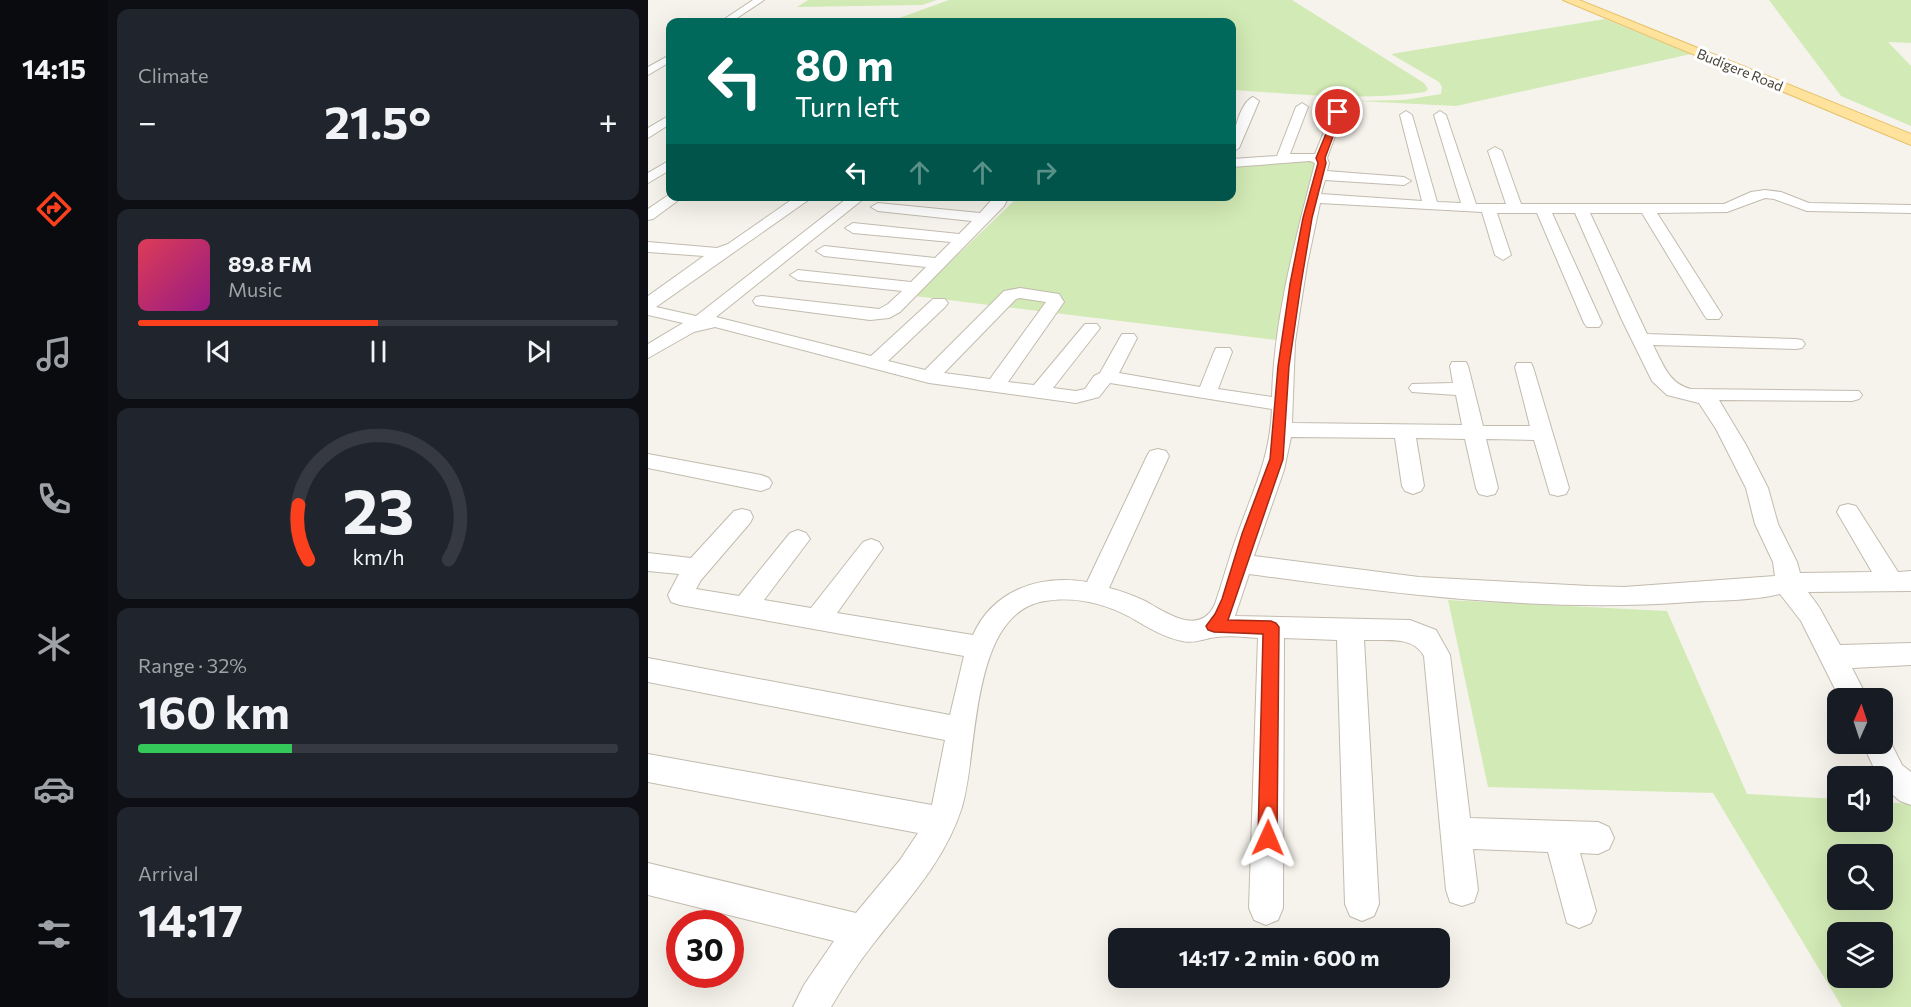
<!DOCTYPE html>
<html lang="en">
<head>
<meta charset="utf-8">
<style>
  body { margin:0; font-family:Commissioner,sans-serif; background:#20242c; color:#f1f3f6; height:100vh; display:flex; flex-direction:column; font-size:22px; white-space:nowrap }
  * { box-sizing:border-box; margin:0 }
  p { font-size:20px; color:#9ea1a6 }
  .icon { flex:none; width:33px; height:33px; fill:none; stroke:currentColor; stroke-width:2; stroke-linecap:round; stroke-linejoin:round }
  .map { position:relative; flex:1; overflow:hidden }
  .side { display:flex; flex-direction:column; gap:9px; padding:9px; background:#0d0f14; width:540px }
  .side>* { flex:none }
  .hud { position:absolute; left:18px; top:18px; width:570px; height:183px; border-radius:12px; box-shadow:0 6px 24px #0002; background:#00695c; color:#fff; overflow:hidden }
  .needle { width:39px; rotate:3deg }
  .buttons { position:absolute; left:1179px; top:688px; display:grid; gap:12px }
  .buttons a { display:grid; place-items:center; width:66px; height:66px; border-radius:12px; background:#171b24; box-shadow:0 6px 24px #0002; font-size:30px }
  .speed { position:absolute; left:18px; top:910px; display:flex; gap:12px; font-size:30px; font-weight:700; text-align:center }
  .speed>* { display:grid; place-content:center; width:78px; height:78px; border-radius:50%; background:#171b24; box-shadow:0 6px 24px #0002; line-height:1 }
  .speed .limit { border:9px solid #d22; background:#fff; color:#111 }
  .pin { position:absolute; display:grid; place-items:center; width:51px; height:51px; color:#fff; margin:-26px; border:3px solid #fff; border-radius:50%; box-shadow:0 2px 6px #0007 }
  .me { position:absolute; width:66px; margin:-33px; rotate:1deg; stroke-linejoin:round; filter:drop-shadow(0 0 4px #0008) }
  .turn { display:flex; align-items:center; gap:21px; height:126px; padding:0 30px; font-size:27px }
  .turn .icon { width:78px; height:78px; stroke-width:2.5 }
  .turn b { display:block; font-size:42px; line-height:51px }
  .lanes { display:flex; align-items:center; height:57px; padding:0 30px; background:#0003; justify-content:center; gap:30px; direction:ltr }
  .lanes .off { opacity:.35 }
  .big { font-size:45px; font-weight:700; line-height:1.1 }
  .side .widget { flex:1; display:flex; flex-direction:column; justify-content:center; gap:9px; min-width:0; padding:0 21px; border-radius:12px; background:#20242c }
  .side .dial { align-items:center; gap:0 }
  .dial svg { height:156px; overflow:visible; fill:none; stroke:#363941; stroke-width:7; stroke-linecap:round; text-anchor:middle }
  .dial text { fill:#f1f3f6; stroke:none }
  .song { display:flex; align-items:center; gap:18px }
  .cover { width:72px; height:72px; border-radius:9px; background:linear-gradient(135deg,hsl(350 70% 55%),hsl(310 70% 35%)) }
  .played { height:6px; border-radius:3px; background:linear-gradient(90deg,#fc3f1d 50%,#363941 50%) }
  .keys { display:flex; justify-content:space-around; direction:ltr }
  .heat { display:flex; justify-content:space-between; align-items:center; font-size:33px; direction:ltr }
  .charge { height:9px; border-radius:4px; background:linear-gradient(90deg,#34c759 32%,#363941 0) }
  .trip { position:absolute; left:460px; top:928px; width:342px; height:60px; border-radius:12px; background:#171b24; box-shadow:0 6px 24px #0002; font-weight:700; line-height:60px; text-align:center }
  main { display:flex; flex:1; min-height:0 }
  .tab-bar { display:flex; flex-direction:column; width:108px; justify-content:space-around; align-items:center; background:#090b0e; color:#9ea1a6 }
  .tab-bar .icon { width:42px; height:42px }
  .tab-bar .active { color:#fc3f1d }
  .tab-bar b { font-size:27px; color:#f1f3f6 }
  .map>svg:first-child { display:block }
  .green { fill:#d2eab5; fill-rule:evenodd }
  .lines { fill:none; stroke-linecap:round; stroke-linejoin:round }
  .minor-casing { stroke:#c2bbae; stroke-width:2 }
  .major-casing { stroke:#e6c16a; stroke-width:2 }
  .minor { fill:#fff; fill-rule:evenodd }
  .major { fill:#ffe39c; fill-rule:evenodd }
  .route { fill:#fc3f1d; stroke:#a42913; stroke-width:1.5 }
  .labels { text-anchor:middle; stroke-width:6; stroke-linejoin:round; paint-order:stroke }
  .far-street-label { font-size:14px; fill:#4b4439; stroke:#fff }
</style>
</head>
<body>
<main>
<nav class="tab-bar">
<b>14:15</b>
<svg class="icon active" aria-label="directions" viewBox="0 0 24 24"><path d="M12 3l9 9-9 9-9-9zM9 14v-3h6M13 9l2 2-2 2"/></svg>
<svg class="icon" aria-label="music" viewBox="0 0 24 24"><path d="M9 18V5l10-2v13"/><circle cx="6" cy="18" r="3"/><circle cx="16" cy="16" r="3"/></svg>
<svg class="icon" aria-label="phone" viewBox="0 0 24 24"><path d="M5 4h4l2 5-3 2q2 4 5 5l2-3 5 2v4C11 20 4 13 5 4z"/></svg>
<svg class="icon" aria-label="climate" viewBox="0 0 24 24"><path d="M12 3v18M4 7l16 10M4 17L20 7"/></svg>
<svg class="icon" aria-label="car" viewBox="0 0 24 24"><path d="M5 17H2v-5l4-1 3-4h7l3 4 3 1v5h-3M9 17h6M6 11h13"/><circle cx="7" cy="17" r="2"/><circle cx="17" cy="17" r="2"/></svg>
<svg class="icon" aria-label="filters" viewBox="0 0 24 24"><path d="M4 7h16M4 17h16"/><circle cx="9" cy="7" r="2"/><circle cx="15" cy="17" r="2"/></svg>
</nav>
<section class="side">
<div class="widget"><p>Climate</p>
<div class="heat"><a>−</a><b class="big">21.5°</b><a>+</a></div>
</div>
<div class="widget">
<div class="song"><i class="cover"></i><div><b>89.8 FM</b><p>Music</p></div></div>
<div class="played"></div>
<div class="keys"><svg class="icon" aria-label="previous" viewBox="0 0 24 24"><path d="M18 5L8 12l10 7zM5 5v14"/></svg><svg class="icon" aria-label="pause" viewBox="0 0 24 24"><path d="M8 5v14M16 5v14"/></svg><svg class="icon" aria-label="next" viewBox="0 0 24 24"><path d="M6 5l10 7-10 7zM19 5v14"/></svg></div>
</div>
<div class="widget dial"><svg viewBox="0 0 100 80">
<path d="M14 69A42 42 0 1 1 86 69"/>
<path d="M14 69A42 42 0 0 1 9 41" stroke="#fc3f1d"/>
<text x="50" y="56" font-size="32" font-weight="700">23</text>
<text x="50" y="72" font-size="11">km/h</text>
</svg></div>
<div class="widget"><p>Range · 32%</p><b class="big">160 km</b><div class="charge"></div></div>
<div class="widget"><p>Arrival</p><b class="big">14:17</b></div>
</section>
<div class="map">
<svg width="1263" height="1007" viewBox="0 0 1263 1007">
  <rect width="100%" height="100%" fill="#f6f3ec"/>
  <path class="green" d="M 160,0 L 289,0 L 274,5 L 149,7 Z
    M 301,0 L 644,0 L 776,83 L 780,89 L 777,92 C 713,101 647,94 584,90 L 584,22 L 240,22 Z
    M 1121,0 L 1263,0 L 1263,43 L 1240,42 L 1263,66 L 1263,126 L 1193,96 Z
    M 957,19 L 1043,54 L 808,106 L 710,101 L 756,100 L 793,94 L 794,87 L 791,82 L 743,54 Z
    M 670,160 L 629,340 L 267,296 L 370,197 L 584,196 L 584,166 Z
    M 800,600 L 1019,611 L 1099,794 L 1189,799 L 1190,822 L 1234,822 L 1235,802 L 1263,804 L 1263,1007 L 1194,1007 L 1065,793 L 840,787 ZM 1190,855 L 1234,855 L 1234,900 L 1190,900 ZM 1190,933 L 1234,933 L 1234,978 L 1190,978 Z"/>
  <g class="lines">
    <g class="minor-casing">
      <path id="minor" d="M 105,0 L 116,0 L 83,22 L 72,22 Z
        M 22,55 L 22,62 L 0,75 L 0,67 Z
        M 605,97 L 611,101 L 591,148 L 584,152 C 584,138 591,103 605,97 Z
        M 654,103 L 660,107 L 642,154 L 667,154 L 684,112 L 690,108 L 696,112 L 679,158 L 681,163 L 679,171 L 756,177 L 763,181 L 756,185 L 677,180 L 673,194 L 774,201 L 752,115 L 758,111 L 764,115 L 789,202 L 813,203 L 786,115 L 792,111 L 798,115 L 828,204 L 858,204 L 840,151 L 847,147 L 854,151 L 873,204 L 1076,204 L 1103,192 L 1117,190 L 1133,192 L 1161,203 L 1263,205 L 1263,213 L 1159,211 L 1126,199 L 1117,198 L 1079,212 L 1009,213 L 1074,315 L 1071,319 L 1059,319 L 1056,315 L 994,213 L 942,213 L 999,334 L 1148,339 L 1154,340 L 1157,344 L 1154,348 L 1148,349 L 1005,345 C 1015,364 1021,384 1043,389 L 1211,391 L 1214,395 L 1211,399 L 1204,401 L 1071,400 L 1098,445 L 1120,488 L 1130,524 L 1149,562 L 1152,573 L 1224,572 L 1189,512 L 1192,506 L 1200,504 L 1208,506 L 1250,572 L 1263,571 L 1263,591 L 1160,592 L 1171,607 L 1192,645 L 1263,643 L 1263,665 L 1204,668 L 1220,699 L 1192,699 L 1153,621 L 1132,594 C 1104,601 1071,600 1042,602 C 894,613 747,594 601,574 L 587,616 L 762,620 L 788,630 L 802,655 L 822,818 L 950,822 L 961,827 L 966,838 L 961,849 L 950,854 L 932,853 L 948,911 L 943,923 L 931,928 L 919,923 L 900,852 L 825,849 L 830,890 L 826,902 L 814,906 L 802,902 L 798,890 L 776,656 C 764,635 738,641 716,640 L 731,904 L 726,916 L 714,921 L 702,916 L 697,904 L 689,640 L 636,638 L 635,908 L 630,920 L 618,925 L 606,920 L 601,908 L 610,638 C 597,637 582,635 569,637 C 556,638 548,644 534,641 C 514,637 498,626 480,616 C 456,603 425,596 397,601 C 321,613 331,750 314,807 C 297,861 260,899 226,943 C 210,963 196,985 183,1007 L 145,1007 L 156,985 L 186,941 L 0,895 L 0,863 L 208,913 L 252,860 L 270,833 L 0,782 L 0,754 L 284,805 L 297,740 L 0,682 L 0,658 L 302,715 L 316,656 L 32,605 L 23,602 L 20,595 L 31,574 L 0,571 L 0,553 L 43,558 L 86,511 L 94,509 L 102,511 L 105,517 L 102,523 L 53,580 L 48,589 L 91,596 L 142,533 L 150,530 L 158,533 L 162,539 L 116,600 L 163,608 L 215,542 L 223,539 L 231,542 L 235,548 L 189,613 L 325,635 C 345,590 392,574 439,582 L 499,456 L 502,451 L 510,449 L 518,451 L 521,456 L 461,588 C 474,591 486,596 497,601 C 519,613 552,637 567,604 C 575,581 581,557 590,533 C 606,488 622,458 624,409 L 462,383 L 451,397 L 428,403 L 281,383 L 67,327 L 46,332 L 0,358 L 0,344 L 35,323 L 0,315 L 0,296 L 56,256 L 0,252 L 0,242 L 69,248 L 80,244 L 149,196 L 166,196 L 8,307 L 48,316 L 202,196 L 219,196 L 68,317 L 223,356 L 285,299 L 297,299 L 300,303 L 297,307 L 240,361 L 277,370 L 356,291 L 372,288 L 411,294 L 416,302 L 360,382 L 386,385 L 437,324 L 449,324 L 452,328 L 405,388 L 428,391 L 437,389 L 446,376 L 452,373 L 474,334 L 486,334 L 489,338 L 471,373 L 552,387 L 566,352 L 568,348 L 582,348 L 584,352 L 570,389 L 624,397 C 626,317 648,238 667,163 L 662,161 L 584,167 L 584,159 L 629,156 L 648,107 ZM 672,203 L 834,212 L 847,255 L 855,260 L 863,255 L 849,213 L 889,213 L 936,323 L 939,327 L 951,327 L 954,323 L 904,213 L 927,213 L 974,320 L 1004,381 L 1019,395 L 1051,403 L 1068,429 L 1098,488 L 1107,524 L 1125,562 L 1127,576 L 976,587 L 941,586 L 771,577 L 606,556 L 636,470 L 643,437 L 747,438 L 754,486 L 757,491 L 765,494 L 773,491 L 776,486 L 768,438 L 817,439 L 828,488 L 831,494 L 839,496 L 847,494 L 850,488 L 838,439 L 886,440 L 902,494 L 910,496 L 918,494 L 921,488 L 885,367 L 883,363 L 869,363 L 867,367 L 882,426 L 835,426 L 820,366 L 818,362 L 804,362 L 802,366 L 805,383 L 764,384 L 761,388 L 764,392 L 808,395 L 814,425 L 644,423 L 647,342 L 659,265 ZM 372,298 L 398,302 L 342,379 L 296,373 L 368,299 Z
        M 22,115 L 22,124 L 0,138 L 0,128 Z
        M 22,160 L 22,170 L 0,183 L 0,173 Z
        M 22,194 L 22,196 L 36,196 L 5,219 L 0,220 L 0,209 Z
        M 347,196 L 361,196 L 356,206 L 252,312 L 241,318 L 222,320 L 114,306 L 108,305 L 105,301 L 108,297 L 114,296 L 231,309 L 240,304 L 254,291 L 150,280 L 142,275 L 150,270 L 263,282 L 278,267 L 176,256 L 168,251 L 176,246 L 287,258 L 303,242 L 205,233 L 197,228 L 205,223 L 311,234 L 324,221 L 230,211 L 223,207 L 230,203 L 332,213 Z
        M 0,454 L 113,475 L 121,478 L 124,483 L 121,488 L 113,491 L 0,468 Z
        M 1234,733 L 1239,735 L 1254,765 L 1263,772 L 1263,805 L 1252,801 L 1234,786 L 1234,777 L 1230,777 L 1215,744 L 1234,744 Z"/>
    </g>
    <g class="major-casing">
      <path id="major" d="M 915,0 L 931,0 L 1263,134 L 1263,145 Z"/>
    </g>
    <use href="#minor" class="minor"/>
    <use href="#major" class="major"/>
  </g>
  <path class="route" d="M 690,110 L 694,112 L 677,158 L 678,163 L 664,218 L 653,284 L 641,366 L 635,459 L 580,620 L 623,621 L 628,623 L 631,627 L 629,838 L 626,844 L 620,847 L 613,844 L 610,838 L 615,634 L 566,632 L 560,630 L 558,626 L 567,614 L 574,599 L 594,534 L 622,459 L 630,366 L 642,284 L 655,218 L 670,163 L 668,158 L 687,112 Z"/>
  <g class="labels">
    <g class="far-street-label">
      <text transform="translate(1092 70) rotate(22)" y="5">Budigere Road</text>
    </g>
  </g>
</svg>
<div class="buttons">
<a><svg class="needle" viewBox="-14 -14 28 28"><path d="M0-13l5 13h-10z" fill="#e53935"/><path d="M0 13l5-13h-10z" fill="#9ea1a6"/></svg></a>
<a><svg class="icon" aria-label="sound" viewBox="0 0 24 24"><path d="M4 9h4l5-4v14l-5-4H4zM17 9q2 3 0 6"/></svg></a>
<a><svg class="icon" aria-label="search" viewBox="0 0 24 24"><circle cx="10" cy="10" r="6"/><path d="M15 15l6 6"/></svg></a>
<a><svg class="icon" aria-label="layers" viewBox="0 0 24 24"><path d="M12 4l9 5-9 5-9-5zM3 14l9 5 9-5"/></svg></a>
</div>
<div class="speed"><div class="limit">30</div></div>
<div class="pin" style="left:690px;top:112px;background:#d93025"><svg class="icon" aria-label="arrive" viewBox="0 0 24 24"><path d="M6 21V4h12l-3 4 3 4H6"/></svg></div>
<svg class="me" style="left:620px;top:838px" viewBox="-20 -20 40 40"><path d="M0-17L14 15 0 8-14 15z" fill="#fc3f1d" stroke="#fff" stroke-width="4"/></svg>
<div class="trip">14:17 · 2 min · 600 m</div>
<div class="hud">
<div class="turn"><svg class="icon" aria-label="left" viewBox="0 0 24 24"><path d="M17 20v-9H6M10 6l-5 5 5 5"/></svg><div><b>80 m</b>Turn left</div></div>
<div class="lanes"><svg class="icon" aria-label="left" viewBox="0 0 24 24"><path d="M17 20v-9H6M10 6l-5 5 5 5"/></svg><svg class="icon off" aria-label="ahead" viewBox="0 0 24 24"><path d="M12 20V5M6 11l6-6 6 6"/></svg><svg class="icon off" aria-label="ahead" viewBox="0 0 24 24"><path d="M12 20V5M6 11l6-6 6 6"/></svg><svg class="icon off" aria-label="right" viewBox="0 0 24 24"><path d="M7 20v-9h11M14 6l5 5-5 5"/></svg></div>
</div>
</div>
</main>
</body>
</html>
